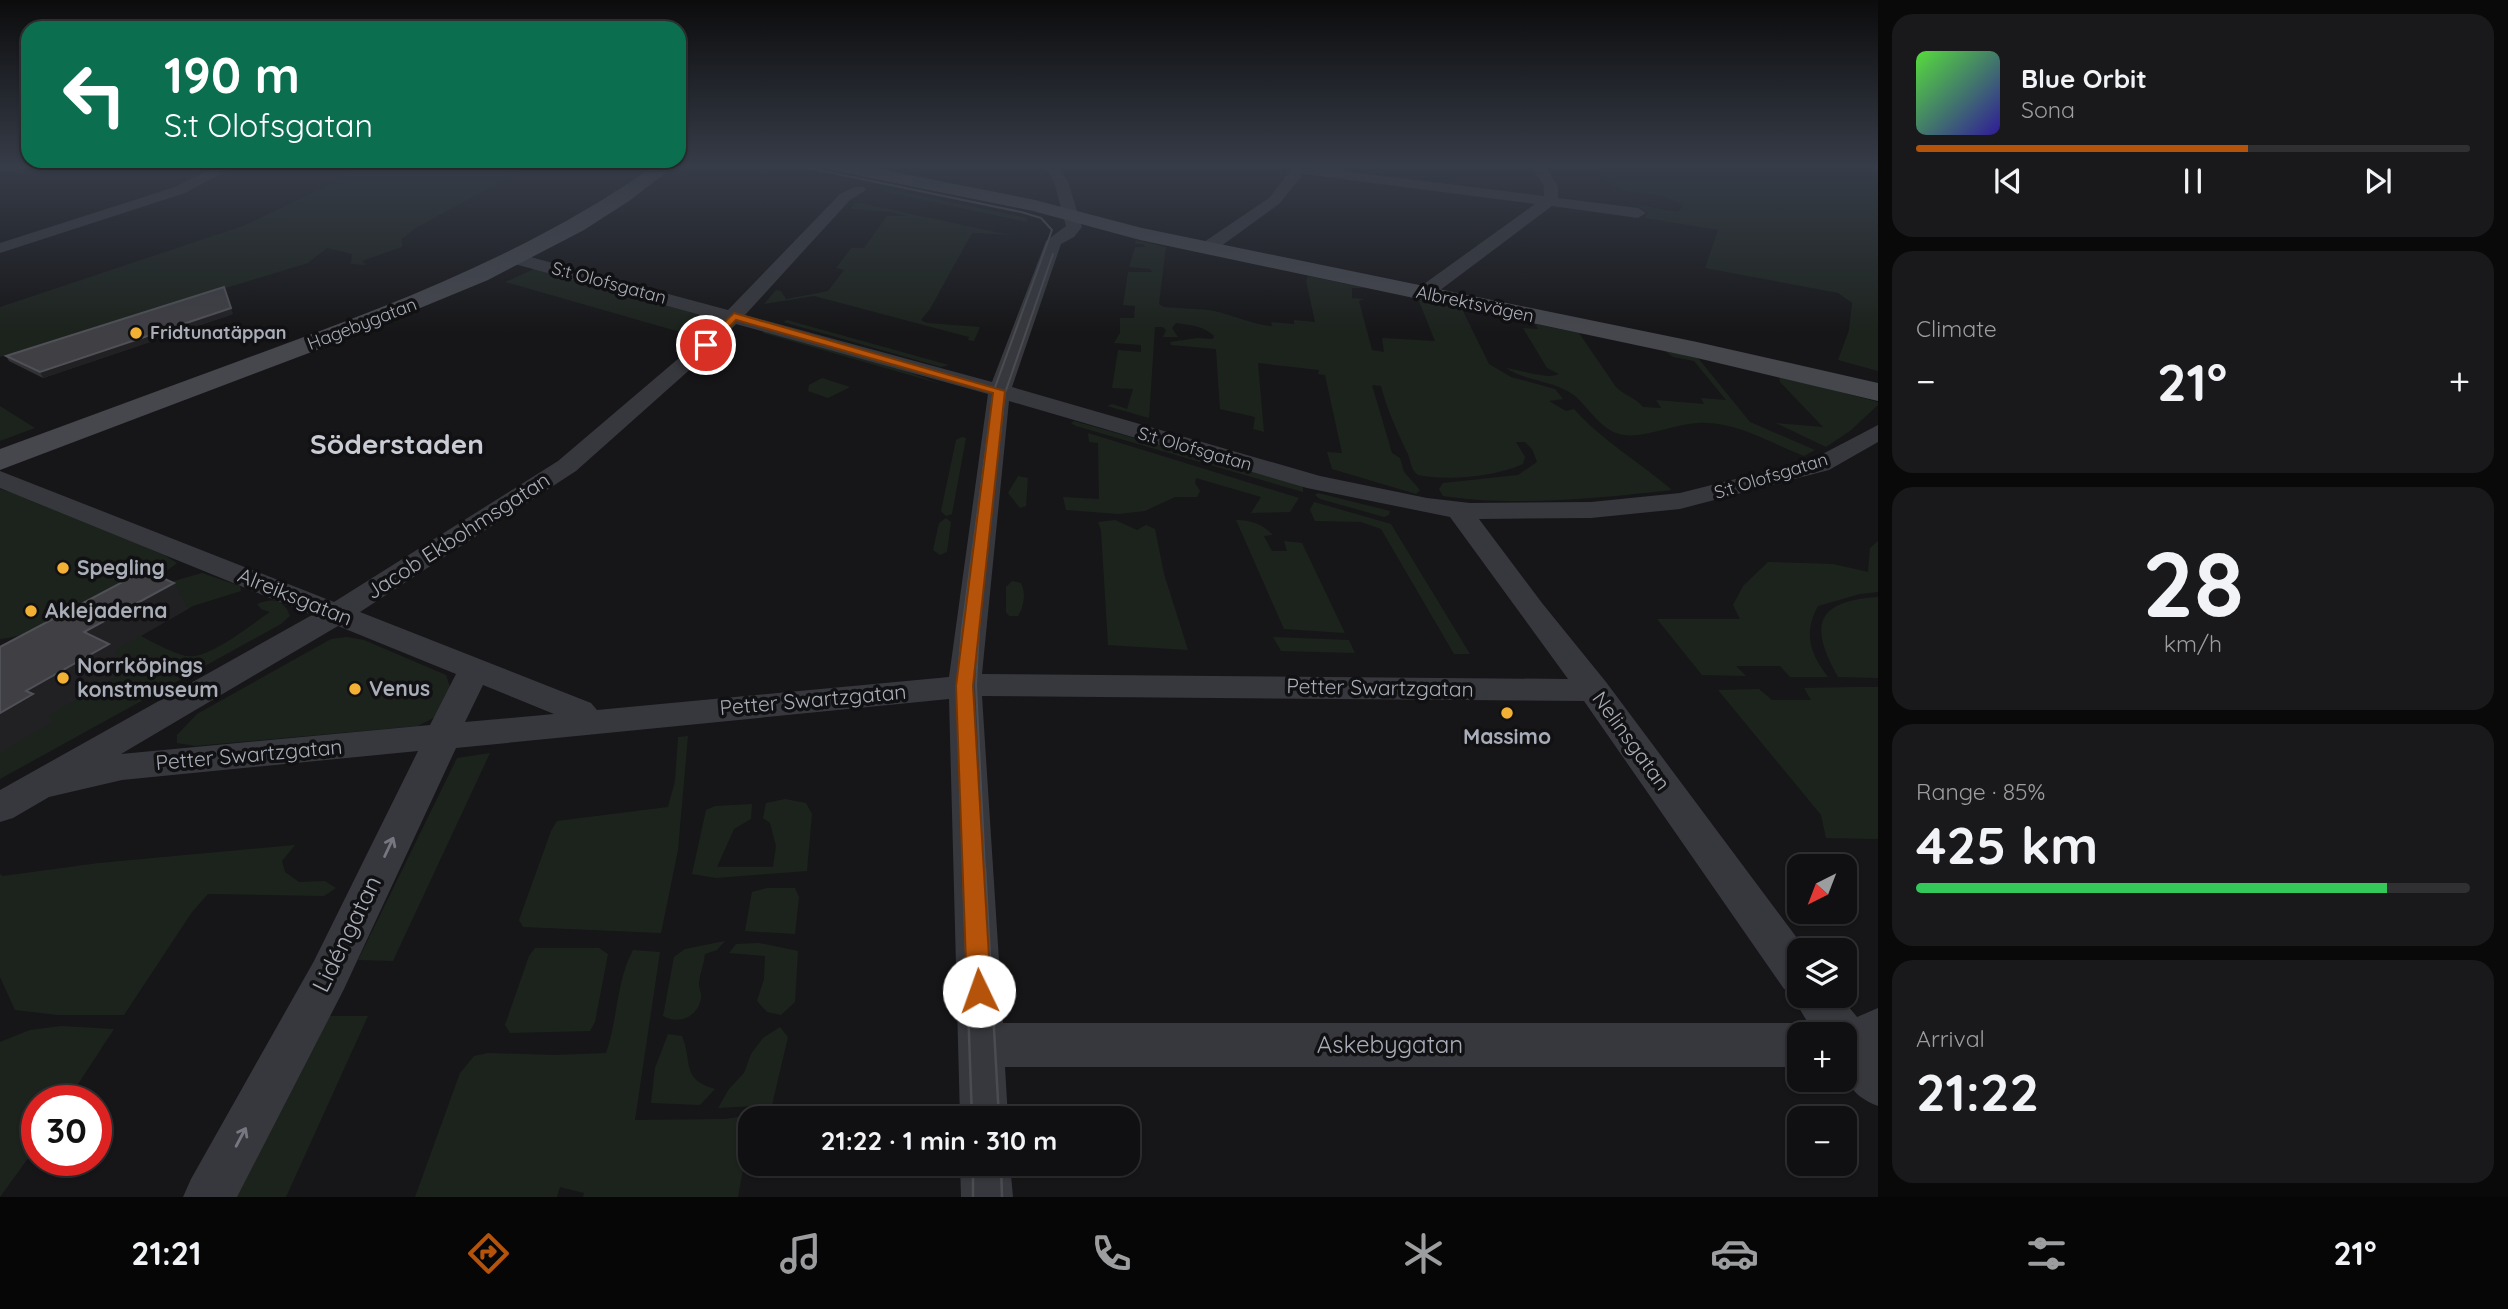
<!DOCTYPE html>
<html lang="en">
<head>
<meta charset="utf-8">
<style>
  body { margin:0; font-family:Quicksand,sans-serif; background:#19191b; color:#f1f3f6; height:100vh; display:flex; flex-direction:column; font-size:26px; white-space:nowrap }
  * { box-sizing:border-box; margin:0 }
  p { font-size:23px; color:#9c9d9f }
  .icon { flex:none; width:38px; height:38px; fill:none; stroke:currentColor; stroke-width:2; stroke-linecap:round; stroke-linejoin:round }
  .map { position:relative; flex:1; overflow:hidden }
  .details { display:flex; flex-direction:column; gap:14px; padding:14px; background:#09090a; width:630px }
  .details>* { flex:none }
  .banner { position:absolute; left:21px; top:21px; width:665px; height:147px; border-radius:21px; box-shadow:0 2px 5px #0004,0 0 0 2px #303032; background:#0b6e4f; color:#fff; overflow:hidden }
  .needle { width:46px; rotate:222deg }
  .buttons { position:absolute; left:1787px; top:854px; display:grid; gap:14px }
  .buttons a { display:grid; place-items:center; width:70px; height:70px; border-radius:14px; background:#101012; box-shadow:0 2px 5px #0004,0 0 0 2px #303032; font-size:35px }
  .speed { position:absolute; left:21px; top:1085px; display:flex; gap:14px; font-size:35px; font-weight:700; text-align:center }
  .speed>* { display:grid; place-content:center; width:91px; height:91px; border-radius:50%; background:#101012; box-shadow:0 2px 5px #0004,0 0 0 2px #303032; line-height:1 }
  .speed .limit { border:10px solid #d22; background:#fff; color:#111 }
  .pin { position:absolute; display:grid; place-items:center; width:60px; height:60px; color:#fff; margin:-30px; border:4px solid #fff; border-radius:50%; box-shadow:0 2px 7px #0007 }
  .me { position:absolute; width:77px; margin:-38px; rotate:357deg; stroke-linejoin:round; filter:drop-shadow(0 0 5px #0008) }
  .turn { display:flex; align-items:center; gap:24px; height:147px; padding:0 28px; font-size:32px }
  .turn .icon { width:91px; height:91px; stroke-width:2.5 }
  .turn b { display:block; font-size:49px; line-height:60px }
  .big { font-size:52px; font-weight:800; line-height:1.1 }
  .details .card { flex:1; display:flex; flex-direction:column; justify-content:center; gap:10px; min-width:0; padding:0 24px; border-radius:21px; background:#19191b }
  .details .dial { align-items:center; gap:0 }
  .dial b { font-size:91px; line-height:1 }
  .song { display:flex; align-items:center; gap:21px }
  .cover { width:84px; height:84px; border-radius:10px; background:linear-gradient(135deg,hsl(110 70% 55%),hsl(250 70% 35%)) }
  .played { height:7px; border-radius:4px; background:linear-gradient(90deg,#b45309 60%,#303032 60%) }
  .keys { display:flex; justify-content:space-around; direction:ltr }
  .heat { display:flex; justify-content:space-between; align-items:center; font-size:38px; direction:ltr }
  .charge { height:10px; border-radius:5px; background:linear-gradient(90deg,#34c759 85%,#303032 0) }
  .trip { position:absolute; left:738px; top:1106px; width:402px; height:70px; border-radius:21px; background:#101012; box-shadow:0 2px 5px #0004,0 0 0 2px #303032; font-weight:800; line-height:70px; text-align:center }
  .dock { display:flex; height:112px; justify-content:space-around; align-items:center; background:#060607; color:#9c9d9f }
  .dock .icon { width:49px; height:49px }
  .dock .selected { color:#b45309 }
  .dock b { font-size:32px; color:#f1f3f6 }
  main { display:flex; flex:1; min-height:0 }
  .map>svg:first-child { display:block }
  .green { fill:#1c231d }
  .lines { fill:none; stroke-linecap:round; stroke-linejoin:round }
  .street { fill:#37383d; fill-rule:evenodd }
  .secondary { fill:#45474d; fill-rule:evenodd }
  .tram-far1 { stroke:#4a4c52; stroke-width:2 }
  .tram { stroke:#4a4c52; stroke-width:2.5 }
  .wall { fill:#323236 }
  .shaded-wall { fill:#212124 }
  .building { fill:#3f3f44; stroke:#4f5156; stroke-width:2 }
  .oneway { stroke:#757881 }
  .route { fill:#b45309; stroke:#753606; stroke-width:2 }
  .poi-dot { fill:#f2b134; stroke:#111113; stroke-width:2.5 }
  .labels { text-anchor:middle; stroke-width:7; stroke-linejoin:round; paint-order:stroke }
  .far-street-label { font-size:18px; fill:#a8adb8; stroke:#111113 }
  .far-poi-label { font-size:18px; font-weight:bold; fill:#a8adb8; stroke:#111113; text-anchor:start }
  .street-label { font-size:21px; fill:#a8adb8; stroke:#111113 }
  .poi-label { font-size:21px; font-weight:bold; fill:#a8adb8; stroke:#111113; text-anchor:start }
  .near-street-label { font-size:24px; fill:#a8adb8; stroke:#111113 }
  .district-label { font-size:28px; font-weight:bold; fill:#c9ccd4; stroke:#111113 }
</style>
</head>
<body>
<main>
<div class="map">
<svg width="1878" height="1197" viewBox="0 0 1878 1197">
  <rect width="100%" height="100%" fill="#161618"/>
  <path class="green" d="M 359,165 L 531,165 L 414,229 L 402,239 L 402,247 L 362,261 L 366,265 L 351,264 L 352,254 L 327,248 L 308,263 L 0,357 L 0,307 L 243,226 L 346,177 Z
    M 1878,165 L 1878,371 L 1838,360 L 1849,330 L 1852,303 L 1838,293 L 1705,268 L 1718,230 L 1644,218 L 1648,213 L 1637,205 L 1678,212 L 1683,206 C 1657,185 1626,203 1601,176 L 1606,172 L 1605,166 Z
    M 888,189 L 1028,218 L 1026,222 L 881,191 Z
    M 856,202 L 1000,233 L 1018,235 L 972,233 L 930,309 L 921,320 L 927,323 L 980,327 L 974,341 L 968,340 L 969,337 L 814,296 L 764,304 L 776,290 L 781,291 L 786,299 L 828,291 L 844,270 L 836,268 L 851,248 L 864,248 L 887,216 L 907,216 L 890,212 L 850,209 Z
    M 1136,240 L 1166,247 L 1159,304 L 1164,307 C 1181,309 1198,308 1214,311 C 1234,315 1253,325 1272,326 L 1271,322 L 1294,324 L 1294,320 L 1315,322 L 1306,281 L 1308,276 L 1366,288 L 1352,288 L 1352,298 L 1364,299 L 1359,301 L 1372,350 L 1384,352 L 1382,338 L 1435,341 L 1418,299 L 1462,309 L 1489,364 L 1511,377 L 1555,389 L 1563,399 L 1549,401 L 1566,411 L 1574,409 C 1601,440 1641,463 1672,490 C 1601,498 1514,507 1443,496 L 1439,489 L 1443,483 L 1518,475 L 1537,462 L 1532,449 L 1525,442 L 1516,442 L 1525,457 L 1523,464 C 1494,477 1449,481 1418,475 C 1410,470 1411,458 1406,450 C 1396,429 1387,409 1381,386 L 1372,385 L 1392,453 L 1400,458 L 1404,472 L 1420,490 L 1416,494 L 1332,469 L 1327,452 L 1342,453 L 1325,375 L 1318,374 L 1319,370 L 1258,363 L 1264,432 L 1253,429 L 1255,417 L 1220,409 L 1216,349 L 1171,345 L 1170,342 L 1197,338 L 1213,339 L 1214,336 C 1204,326 1190,325 1176,323 L 1172,328 L 1178,337 L 1163,337 L 1166,330 L 1163,327 L 1155,327 L 1149,418 L 1107,406 L 1112,404 L 1127,409 L 1133,389 L 1112,388 L 1118,350 L 1141,352 L 1141,345 L 1114,343 L 1120,333 L 1120,318 L 1134,318 L 1135,306 L 1123,305 L 1128,272 L 1152,272 L 1150,269 L 1129,267 L 1135,247 L 1145,247 L 1144,244 L 1135,244 Z
    M 536,268 L 703,315 L 702,321 L 687,334 L 505,282 Z
    M 787,320 L 949,365 L 941,367 L 783,322 Z
    M 1535,324 L 1579,333 L 1616,387 C 1625,396 1635,397 1643,407 L 1661,408 L 1656,400 L 1704,404 L 1701,398 L 1726,400 L 1694,361 L 1673,357 L 1665,351 L 1698,358 L 1750,422 L 1815,450 L 1804,456 C 1770,443 1736,421 1698,423 C 1675,424 1645,438 1624,435 C 1602,432 1590,409 1575,396 C 1555,380 1527,382 1506,368 C 1521,370 1547,380 1559,374 L 1547,368 L 1523,328 L 1538,329 Z
    M 764,331 L 895,367 L 941,384 L 763,333 Z
    M 1779,376 L 1878,402 L 1878,405 L 1850,431 L 1826,447 L 1776,423 L 1823,427 L 1780,382 Z
    M 822,378 L 850,387 L 828,398 L 808,391 L 809,385 Z
    M 0,406 L 35,428 L 0,441 Z
    M 1074,421 L 1303,486 L 1303,492 L 1076,426 L 1071,423 Z
    M 1088,433 L 1299,498 L 1290,512 L 1251,513 L 1261,497 L 1196,478 L 1195,483 L 1200,491 L 1197,497 L 1175,497 L 1145,511 L 1118,514 L 1066,510 L 1063,497 L 1099,499 L 1098,443 L 1089,442 Z
    M 962,437 L 966,438 L 952,514 L 946,516 L 941,511 L 956,440 Z
    M 1018,476 L 1028,478 L 1026,506 L 1020,508 L 1008,493 Z
    M 0,489 L 39,500 L 164,555 L 177,563 C 147,589 39,636 0,639 Z
    M 1318,493 L 1390,511 L 1389,515 L 1384,517 L 1320,499 L 1315,495 Z
    M 1314,502 L 1391,524 L 1470,654 L 1454,654 L 1381,529 L 1361,522 L 1315,521 L 1310,510 Z
    M 946,518 L 951,522 L 947,552 L 940,555 L 933,550 L 939,523 Z
    M 1115,520 L 1137,530 L 1146,525 L 1155,529 L 1164,574 L 1188,650 L 1108,645 L 1101,530 L 1098,522 Z
    M 1236,520 C 1250,520 1263,524 1273,535 L 1264,536 L 1272,551 L 1287,551 L 1284,541 L 1302,543 L 1345,633 L 1284,629 Z
    M 1878,541 L 1878,592 L 1860,594 L 1818,606 C 1803,633 1810,654 1828,677 L 1790,677 L 1780,666 L 1736,666 L 1746,676 L 1702,675 L 1657,619 L 1740,619 L 1733,605 L 1743,586 L 1768,562 L 1833,564 L 1868,572 L 1870,548 Z
    M 202,573 L 240,586 L 241,591 L 193,606 L 141,636 C 152,642 177,655 187,656 C 208,660 252,624 270,612 L 261,609 L 257,604 C 272,598 284,598 290,616 L 281,624 L 0,779 L 0,683 L 174,581 Z
    M 1012,581 L 1021,583 C 1026,592 1024,607 1018,616 L 1009,616 L 1006,612 L 1006,587 Z
    M 1878,597 L 1878,678 L 1838,677 C 1809,626 1815,601 1878,597 Z
    M 347,637 L 364,640 L 446,675 L 450,687 L 439,715 L 418,726 L 195,746 L 177,743 L 177,735 L 197,714 L 331,639 Z
    M 1273,637 L 1349,640 L 1355,653 L 1281,651 Z
    M 1856,687 L 1878,687 L 1878,839 L 1826,838 L 1821,815 L 1718,690 L 1759,689 L 1772,700 L 1811,700 L 1804,688 Z
    M 688,736 L 678,850 L 661,933 L 523,927 L 519,920 L 551,831 L 557,821 L 668,807 L 675,781 L 678,737 Z
    M 490,753 L 393,961 L 358,960 L 457,758 Z
    M 785,799 L 806,803 L 812,814 L 807,871 L 716,878 L 692,874 L 706,810 L 715,806 L 752,804 L 751,819 L 734,829 L 717,867 L 773,867 L 776,846 L 770,823 L 763,818 L 766,803 Z
    M 295,845 L 282,861 L 285,872 L 299,882 L 325,881 L 336,888 L 324,896 L 208,894 L 192,912 L 124,1015 L 57,1015 L 15,1010 L 0,977 L 0,874 L 3,876 L 99,863 Z
    M 767,888 L 795,888 L 799,897 L 795,934 L 745,931 L 752,892 Z
    M 725,941 L 717,950 L 705,954 C 704,964 700,973 699,982 C 698,987 702,993 701,998 C 698,1017 679,1025 663,1016 L 674,957 L 685,949 Z
    M 759,943 L 798,951 L 795,1002 L 781,1015 L 767,1012 L 757,1001 L 764,979 L 765,956 L 729,953 L 736,944 Z
    M 535,948 L 599,948 L 608,954 L 595,1022 L 590,1031 L 510,1033 L 505,1025 L 529,956 Z
    M 633,950 L 660,952 L 635,1120 L 726,1119 L 776,1110 L 777,1118 L 751,1118 L 751,1127 L 744,1128 L 744,1164 L 738,1197 L 583,1197 L 584,1193 L 560,1187 L 557,1197 L 415,1197 L 460,1073 L 474,1056 L 488,1053 L 556,1055 L 606,1053 C 618,1019 616,982 633,950 Z
    M 326,1016 L 368,1016 L 286,1197 L 235,1197 Z
    M 61,1026 L 114,1029 L 67,1101 L 37,1101 L 37,1146 L 0,1197 L 0,1042 L 30,1030 Z
    M 780,1027 L 788,1037 L 772,1105 L 718,1108 L 729,1089 L 744,1073 L 751,1054 L 763,1038 Z
    M 668,1034 L 682,1036 C 693,1062 680,1079 715,1089 L 700,1105 L 651,1103 L 655,1068 Z"/>
  <g class="lines">
    <path class="street" d="M 219,165 L 237,165 L 185,193 L 0,253 L 0,243 L 175,187 Z
      M 1044,165 L 1058,165 L 1068,182 L 1082,227 L 1074,237 L 1061,244 L 1012,387 L 1320,476 L 1427,498 L 1470,503 L 1591,502 L 1680,493 L 1811,460 L 1878,425 L 1878,442 L 1829,470 L 1680,509 L 1591,518 L 1479,519 L 1542,603 L 1606,682 L 1806,950 L 1799,950 L 1799,996 L 1840,996 L 1857,1017 L 1878,1008 L 1878,1106 C 1840,1091 1844,1070 1844,1034 L 1799,1034 L 1799,1067 L 1005,1067 L 1008,1118 L 960,1118 L 949,699 L 456,748 L 344,989 L 237,1197 L 183,1197 L 191,1179 L 314,961 L 418,751 L 122,780 L 49,797 L 13,818 L 0,822 L 0,790 L 312,615 L 0,488 L 0,471 L 334,602 L 558,461 L 699,341 L 719,320 L 511,263 L 508,259 L 511,255 L 523,255 L 728,310 L 840,194 L 854,187 L 864,187 L 866,190 L 850,200 L 745,315 L 992,382 L 1046,241 L 1066,226 L 1054,182 ZM 736,324 L 988,394 L 949,677 L 597,710 L 591,703 L 360,612 L 576,471 L 713,349 ZM 1009,401 L 1307,488 L 1450,517 L 1568,679 L 982,674 ZM 338,626 L 456,674 L 430,725 L 121,754 ZM 483,685 L 554,714 L 465,722 ZM 982,696 L 1584,701 L 1784,989 L 1793,992 L 1792,996 L 1811,1028 L 1799,1023 L 1003,1023 Z
      M 1295,165 L 1544,196 L 1544,186 L 1530,165 L 1544,165 L 1558,186 L 1558,198 L 1638,208 L 1646,213 L 1638,218 L 1552,206 L 1431,297 L 1417,297 L 1415,293 L 1417,289 L 1535,204 L 1303,174 L 1279,204 L 1213,252 L 1201,252 L 1199,248 L 1201,244 L 1269,198 Z
      M 960,1164 L 1010,1164 L 1013,1197 L 961,1197 Z"/>
    <path class="secondary" d="M 0,165 L 28,165 L 19,170 L 0,171 Z
      M 655,165 L 676,165 L 629,201 L 584,230 L 488,280 L 338,342 L 0,470 L 0,449 C 80,420 159,390 239,361 C 384,308 528,255 655,165 Z
      M 822,165 L 859,165 L 1035,200 L 1142,228 L 1697,342 L 1878,383 L 1878,401 L 1697,358 L 1140,240 L 1033,211 L 831,170 Z"/>
    <path class="tram-far1" d="M 794,165 L 1021,212 L 1041,218 L 1052,230 L 994,390 L 962,629 L 957,687 L 963,870
      M 985,870 L 976,685 L 981,593 L 1005,393 L 1053,254"/>
    <path class="tram" d="M 963,868 L 972,1118
      M 985,868 L 999,1118
      M 973,1164 L 973,1197
      M 1001,1164 L 1002,1197"/>
  </g>
  <path class="wall" d="M 233,314 L 43,378 L 9,361 L 6,356 Z"/>
  <path class="shaded-wall" d="M 224,287 L 233,314 L 43,378 L 40,372 Z
    M 174,583 L 188,609 L 114,651 L 126,671 L 48,716 L 52,722 L 0,753 L 0,713 L 26,691 L 84,632 Z"/>
  <path class="building" d="M 224,287 L 231,308 L 40,372 L 6,356 Z
    M 145,570 L 174,583 L 84,632 L 109,644 L 26,691 L 33,694 L 0,713 L 0,647 Z"/>
  <defs><path id="oneway-shaft" d="M-6 0H5M1.5-3L5.5 0L1.5 3" fill="none" stroke-width="1.6" stroke-linecap="round" stroke-linejoin="round" transform="scale(1.75)"/></defs>
  <g class="oneway">
    <use href="#oneway-shaft" transform="translate(389 847) rotate(-65)"/>
    <use href="#oneway-shaft" transform="translate(241 1137) rotate(-62)"/>
  </g>
  <linearGradient id="sky" x2="0" y2="1"><stop stop-color="#0c0c0d"/><stop offset="0.5" stop-color="#363c48"/><stop offset="1" stop-color="#363c48" stop-opacity="0"/></linearGradient>
  <rect width="1878" height="333" fill="url(#sky)"/>
  <path class="route" d="M 734,313 L 1005,391 L 973,686 L 991,991 L 988,999 L 979,1002 L 971,999 L 967,991 L 956,686 L 993,393 L 736,320 L 710,347 L 702,347 L 702,343 Z"/>
  <g class="poi-dot">
    <circle cx="136" cy="333" r="7"/>
    <circle cx="63" cy="568" r="7"/>
    <circle cx="31" cy="611" r="7"/>
    <circle cx="63" cy="678" r="7"/>
    <circle cx="355" cy="689" r="7"/>
    <circle cx="1507" cy="713" r="7"/>
  </g>
  <g class="labels">
    <g class="far-street-label">
      <text transform="translate(609 283) rotate(15)" y="6">S:t Olofsgatan</text>
      <text transform="translate(1475 304) rotate(12)" y="6">Albrektsvägen</text>
      <text transform="translate(362 324) rotate(-21)" y="6">Hagebygatan</text>
      <text transform="translate(1195 449) rotate(16)" y="6">S:t Olofsgatan</text>
      <text transform="translate(1771 476) rotate(-17)" y="6">S:t Olofsgatan</text>
    </g>
    <g class="far-poi-label">
      <text x="150" y="339">Fridtunatäppan</text>
    </g>
    <g class="street-label">
      <text transform="translate(458 536) rotate(-33)" y="7">Jacob Ekbohmsgatan</text>
      <text transform="translate(295 597) rotate(22)" y="7">Alreiksgatan</text>
      <text transform="translate(1380 688) rotate(1)" y="7">Petter Swartzgatan</text>
      <text transform="translate(813 700) rotate(-5)" y="7">Petter Swartzgatan</text>
      <text transform="translate(1631 741) rotate(54)" y="7">Nelinsgatan</text>
      <text transform="translate(249 755) rotate(-5)" y="7">Petter Swartzgatan</text>
    </g>
    <g class="poi-label">
      <text x="77" y="575">Spegling</text>
      <text x="45" y="618">Aklejaderna</text>
      <text x="77" y="673">Norrköpings<tspan x="77" dy="24">konstmuseum</tspan></text>
      <text x="369" y="696">Venus</text>
      <text x="1507" y="744" text-anchor="middle">Massimo</text>
    </g>
    <g class="near-street-label">
      <text transform="translate(347 934) rotate(-64)" y="8">Lidéngatan</text>
      <text x="1390" y="1053">Askebygatan</text>
    </g>
    <g class="district-label">
      <text x="397" y="454">Söderstaden</text>
    </g>
  </g>
</svg>
<div class="buttons">
<a><svg class="needle" viewBox="-14 -14 28 28"><path d="M0-13l5 13h-10z" fill="#e53935"/><path d="M0 13l5-13h-10z" fill="#9c9d9f"/></svg></a>
<a><svg class="icon" aria-label="layers" viewBox="0 0 24 24"><path d="M12 4l9 5-9 5-9-5zM3 14l9 5 9-5"/></svg></a>
<a>+</a>
<a>−</a>
</div>
<div class="speed"><div class="limit">30</div></div>
<div class="pin" style="left:706px;top:345px;background:#d93025"><svg class="icon" aria-label="arrive" viewBox="0 0 24 24"><path d="M6 21V4h12l-3 4 3 4H6"/></svg></div>
<svg class="me" style="left:979px;top:991px" viewBox="-20 -20 40 40"><circle r="19" fill="#fff"/><path d="M0-13L10 11 0 6-10 11z" fill="#b45309"/></svg>
<div class="trip">21:22 · 1 min · 310 m</div>
<div class="banner">
<div class="turn"><svg class="icon" aria-label="left" viewBox="0 0 24 24"><path d="M17 20v-9H6M10 6l-5 5 5 5"/></svg><div><b>190 m</b>S:t Olofsgatan</div></div>
</div>
</div>
<section class="details">
<div class="card">
<div class="song"><i class="cover"></i><div><b>Blue Orbit</b><p>Sona</p></div></div>
<div class="played"></div>
<div class="keys"><svg class="icon" aria-label="previous" viewBox="0 0 24 24"><path d="M18 5L8 12l10 7zM5 5v14"/></svg><svg class="icon" aria-label="pause" viewBox="0 0 24 24"><path d="M8 5v14M16 5v14"/></svg><svg class="icon" aria-label="next" viewBox="0 0 24 24"><path d="M6 5l10 7-10 7zM19 5v14"/></svg></div>
</div>
<div class="card"><p>Climate</p>
<div class="heat"><a>−</a><b class="big">21°</b><a>+</a></div>
</div>
<div class="card dial"><b>28</b><p>km/h</p></div>
<div class="card"><p>Range · 85%</p><b class="big">425 km</b><div class="charge"></div></div>
<div class="card"><p>Arrival</p><b class="big">21:22</b></div>
</section>
</main>
<nav class="dock">
<b>21:21</b>
<svg class="icon selected" aria-label="directions" viewBox="0 0 24 24"><path d="M12 3l9 9-9 9-9-9zM9 14v-3h6M13 9l2 2-2 2"/></svg>
<svg class="icon" aria-label="music" viewBox="0 0 24 24"><path d="M9 18V5l10-2v13"/><circle cx="6" cy="18" r="3"/><circle cx="16" cy="16" r="3"/></svg>
<svg class="icon" aria-label="phone" viewBox="0 0 24 24"><path d="M5 4h4l2 5-3 2q2 4 5 5l2-3 5 2v4C11 20 4 13 5 4z"/></svg>
<svg class="icon" aria-label="climate" viewBox="0 0 24 24"><path d="M12 3v18M4 7l16 10M4 17L20 7"/></svg>
<svg class="icon" aria-label="car" viewBox="0 0 24 24"><path d="M5 17H2v-5l4-1 3-4h7l3 4 3 1v5h-3M9 17h6M6 11h13"/><circle cx="7" cy="17" r="2"/><circle cx="17" cy="17" r="2"/></svg>
<svg class="icon" aria-label="filters" viewBox="0 0 24 24"><path d="M4 7h16M4 17h16"/><circle cx="9" cy="7" r="2"/><circle cx="15" cy="17" r="2"/></svg>
<b>21°</b>
</nav>
</body>
</html>
